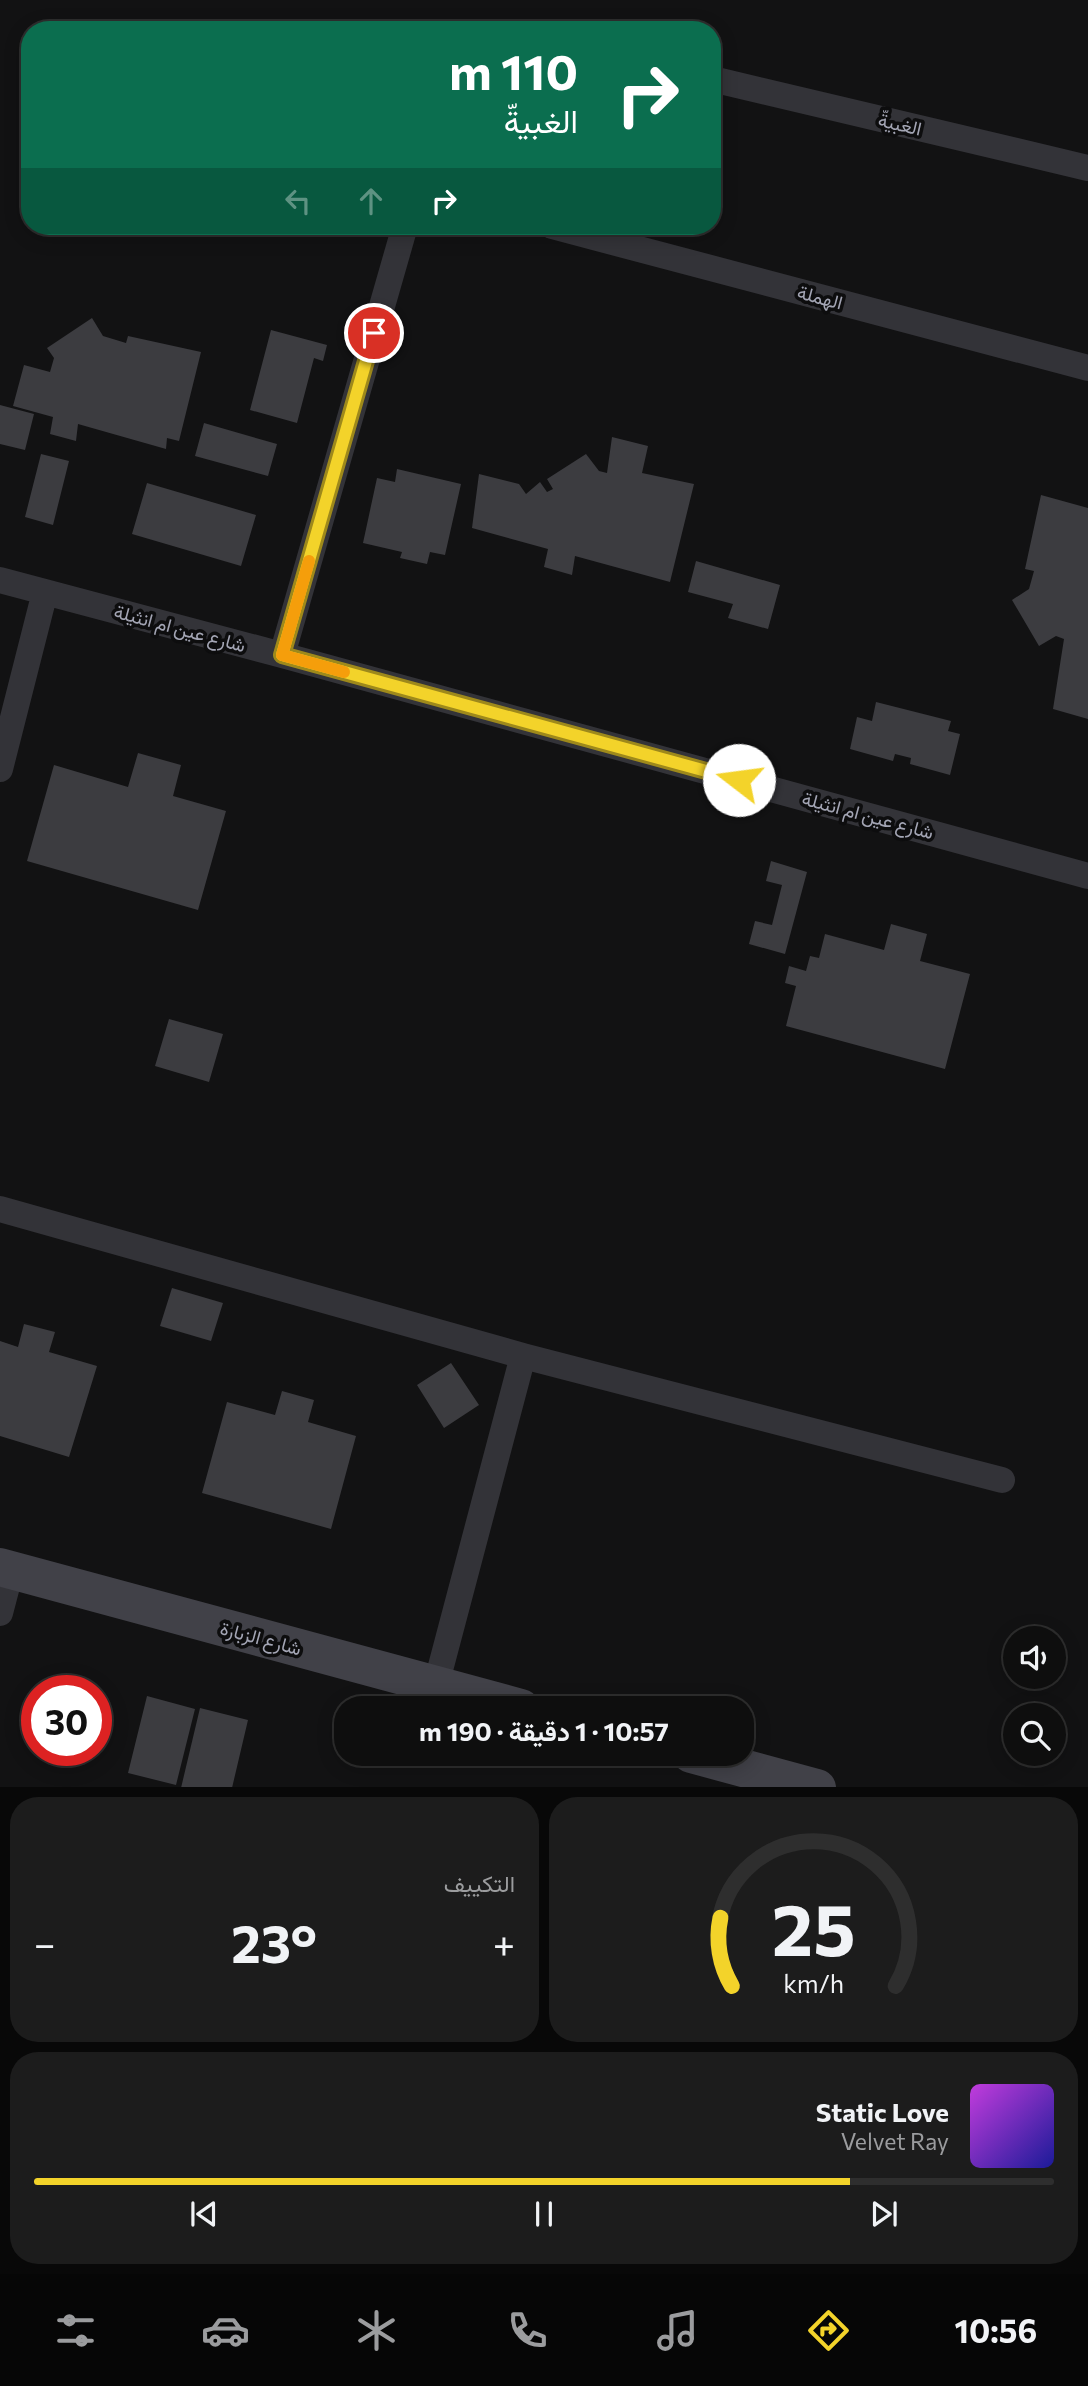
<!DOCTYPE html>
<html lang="ar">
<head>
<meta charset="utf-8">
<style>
  body { margin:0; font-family:Commissioner,Vazirmatn,sans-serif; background:#1c1c1c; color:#f1f3f6; direction:rtl; height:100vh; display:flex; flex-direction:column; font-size:26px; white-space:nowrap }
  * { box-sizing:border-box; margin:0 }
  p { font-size:23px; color:#9b9c9e }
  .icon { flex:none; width:38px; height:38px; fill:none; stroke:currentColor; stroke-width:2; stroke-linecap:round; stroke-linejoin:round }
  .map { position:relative; height:1787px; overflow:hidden; direction:ltr }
  .details { display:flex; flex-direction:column; gap:10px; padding:10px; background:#080808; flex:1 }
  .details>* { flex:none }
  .guide { position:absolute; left:21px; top:21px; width:700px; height:214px; border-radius:28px; box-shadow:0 4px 18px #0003,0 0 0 2px #2e2e2e; direction:rtl; background:#0b6e4f; color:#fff; overflow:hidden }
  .controls { position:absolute; left:1003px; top:1626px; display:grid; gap:14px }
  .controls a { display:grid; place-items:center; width:63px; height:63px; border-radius:50%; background:#0e0e0e; box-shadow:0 4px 18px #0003,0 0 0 2px #2e2e2e; font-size:35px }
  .speed { position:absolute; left:21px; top:1675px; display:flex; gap:14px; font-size:35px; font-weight:700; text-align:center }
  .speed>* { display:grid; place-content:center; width:91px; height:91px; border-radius:50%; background:#0e0e0e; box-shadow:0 4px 18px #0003,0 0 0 2px #2e2e2e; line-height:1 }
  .speed .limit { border:10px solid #d22; background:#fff; color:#111 }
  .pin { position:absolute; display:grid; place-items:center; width:60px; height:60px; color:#fff; margin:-30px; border:4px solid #fff; border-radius:50%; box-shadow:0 2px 7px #0007 }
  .me { position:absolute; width:77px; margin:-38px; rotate:285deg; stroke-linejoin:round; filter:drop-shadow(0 0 5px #0008) }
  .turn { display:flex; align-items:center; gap:24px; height:147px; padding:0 28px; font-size:32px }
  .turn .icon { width:91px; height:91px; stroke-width:2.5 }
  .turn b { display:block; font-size:49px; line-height:60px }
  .lanes { display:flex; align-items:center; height:66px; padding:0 28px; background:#0003; justify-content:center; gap:35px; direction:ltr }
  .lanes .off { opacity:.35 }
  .big { font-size:52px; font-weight:700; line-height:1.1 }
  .details .widget { flex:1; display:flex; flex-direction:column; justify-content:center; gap:10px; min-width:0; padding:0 24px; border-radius:28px; background:#1c1c1c }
  .details .dial { align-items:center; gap:0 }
  .dial svg { height:182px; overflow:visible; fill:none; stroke:#2e2e2e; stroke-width:7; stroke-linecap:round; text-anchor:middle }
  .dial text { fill:#f1f3f6; stroke:none }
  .song { display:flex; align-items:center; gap:21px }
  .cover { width:84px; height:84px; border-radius:10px; background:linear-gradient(135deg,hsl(290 70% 55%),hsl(240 70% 35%)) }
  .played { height:7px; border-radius:4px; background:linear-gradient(90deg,#f3d32a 80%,#2e2e2e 80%) }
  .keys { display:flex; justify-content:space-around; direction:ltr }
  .heat { display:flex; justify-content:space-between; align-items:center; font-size:38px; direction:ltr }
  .details .tiles { flex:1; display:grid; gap:10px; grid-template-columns:1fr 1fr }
  .widget:last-child { grid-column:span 2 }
  .trip { position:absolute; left:334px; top:1696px; width:420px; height:70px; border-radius:28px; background:#0e0e0e; box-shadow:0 4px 18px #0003,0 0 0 2px #2e2e2e; font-weight:700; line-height:70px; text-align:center; direction:rtl }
  .menu { display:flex; height:112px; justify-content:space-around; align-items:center; background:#060606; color:#9b9c9e }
  .menu .icon { width:49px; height:49px }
  .menu .current { color:#f3d32a }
  .menu b { font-size:32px; color:#f1f3f6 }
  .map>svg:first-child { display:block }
  .building { fill:#3c3c40 }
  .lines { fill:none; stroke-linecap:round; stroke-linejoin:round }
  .street { stroke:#333338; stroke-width:26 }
  .secondary { stroke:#414148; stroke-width:38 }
  .route-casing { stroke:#9e891b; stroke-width:18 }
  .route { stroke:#f3d32a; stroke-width:12 }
  .slow { stroke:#f59e0b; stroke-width:12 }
  .labels { text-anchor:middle; stroke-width:7; stroke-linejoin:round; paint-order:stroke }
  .street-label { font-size:19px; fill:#a3a5b4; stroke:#0d0d0e }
</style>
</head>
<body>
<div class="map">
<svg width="1088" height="1788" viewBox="0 0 1088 1788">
  <rect width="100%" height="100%" fill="#121213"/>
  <path class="building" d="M 92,318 L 103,336 L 126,343 L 128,336 L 201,352 L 179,441 L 167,438 L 166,449 L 78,424 L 76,441 L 50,434 L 53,417 L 13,406 L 24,365 L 50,372 L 54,358 L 47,348 Z
    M 271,330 L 327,345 L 323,361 L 314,358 L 297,423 L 250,410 Z
    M 0,405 L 34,414 L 25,450 L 0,444 Z
    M 204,423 L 277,444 L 268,476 L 195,456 Z
    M 612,437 L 648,446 L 642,473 L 694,484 L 670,582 L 575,556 L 572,575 L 544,567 L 548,549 L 472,528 L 479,474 L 519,484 L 526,494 L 540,482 L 547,492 L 553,489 L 547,479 L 586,454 L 599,471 L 607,473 Z
    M 41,454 L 69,461 L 53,525 L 25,517 Z
    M 397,469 L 461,484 L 445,555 L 430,552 L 427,564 L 400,558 L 402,552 L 363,543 L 377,478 L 395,482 Z
    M 147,483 L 256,515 L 241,566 L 132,534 Z
    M 1041,495 L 1088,508 L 1088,719 L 1053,709 L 1064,639 L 1056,636 L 1039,646 L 1012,600 L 1029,589 L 1034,571 L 1025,569 Z
    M 696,561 L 780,585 L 768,629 L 728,618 L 733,604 L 688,592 Z
    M 876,702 L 951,721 L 948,731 L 960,734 L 950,775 L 910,764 L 911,758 L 895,754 L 893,761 L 850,749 L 857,717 L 872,721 Z
    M 138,753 L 181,765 L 173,796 L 226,811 L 198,910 L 27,861 L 54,765 L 128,787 Z
    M 771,861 L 807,872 L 785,954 L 749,944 L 755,921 L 772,925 L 782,885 L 766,881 Z
    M 891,924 L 927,934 L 920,961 L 970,974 L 945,1069 L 786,1026 L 796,986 L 785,983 L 789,966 L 806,971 L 810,956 L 819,958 L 825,934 L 884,950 Z
    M 169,1019 L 223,1034 L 209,1082 L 155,1066 Z
    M 172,1288 L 223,1303 L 211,1341 L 160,1326 Z
    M 24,1324 L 55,1332 L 49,1352 L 97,1366 L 69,1457 L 0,1436 L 0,1341 L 18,1347 Z
    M 451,1363 L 479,1405 L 444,1428 L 417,1385 Z
    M 282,1391 L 314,1400 L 308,1422 L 356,1436 L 331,1529 L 202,1493 L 227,1402 L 275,1415 Z
    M 147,1696 L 195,1709 L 176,1785 L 128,1773 Z
    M 200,1708 L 248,1720 L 232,1788 L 181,1788 Z"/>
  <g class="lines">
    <path class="street" d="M 712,79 L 1088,168
      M 552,226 L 1088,368
      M 0,580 L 282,655 L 1088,876
      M 282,655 L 405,226
      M 0,769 L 45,592
      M 0,1209 L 523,1356 L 436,1685
      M 523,1356 L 1002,1480
      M 0,1613 L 11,1571"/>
    <path class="secondary" d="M 0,1567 L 521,1708
      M 691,1754 L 817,1788"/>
  </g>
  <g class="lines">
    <g class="route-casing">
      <path id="route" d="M 374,333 L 282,655 L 739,780"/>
    </g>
    <use href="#route" class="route"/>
    <path class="slow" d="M 309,561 L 282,655 L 344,672"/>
  </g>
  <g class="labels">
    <g class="street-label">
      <text transform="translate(900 124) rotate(13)" y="7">الغبيةّ</text>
      <text transform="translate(820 297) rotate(15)" y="7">الهملة</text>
      <text transform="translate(180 628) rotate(15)" y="7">شارع عين ام انثيلة</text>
      <text transform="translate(868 815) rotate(15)" y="7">شارع عين ام انثيلة</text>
      <text transform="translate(261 1638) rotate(15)" y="7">شارع الزبارة</text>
    </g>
  </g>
</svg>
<div class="controls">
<a><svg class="icon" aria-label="sound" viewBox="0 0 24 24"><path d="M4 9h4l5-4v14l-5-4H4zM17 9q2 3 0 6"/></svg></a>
<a><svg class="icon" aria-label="search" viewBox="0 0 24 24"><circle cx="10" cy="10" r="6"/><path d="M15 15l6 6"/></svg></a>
</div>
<div class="speed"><div class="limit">30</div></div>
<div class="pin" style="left:374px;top:333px;background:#d93025"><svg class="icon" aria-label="arrive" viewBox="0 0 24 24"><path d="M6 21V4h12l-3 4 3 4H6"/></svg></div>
<svg class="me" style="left:739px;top:780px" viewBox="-20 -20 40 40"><circle r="19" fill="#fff"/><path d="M0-13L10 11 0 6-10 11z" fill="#f3d32a"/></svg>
<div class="trip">10:57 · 1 دقيقة · 190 m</div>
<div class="guide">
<div class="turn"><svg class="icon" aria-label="right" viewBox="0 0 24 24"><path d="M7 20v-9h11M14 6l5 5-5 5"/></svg><div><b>110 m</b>الغبيةّ</div></div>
<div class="lanes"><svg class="icon off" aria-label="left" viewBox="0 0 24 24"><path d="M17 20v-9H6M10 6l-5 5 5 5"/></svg><svg class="icon off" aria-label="ahead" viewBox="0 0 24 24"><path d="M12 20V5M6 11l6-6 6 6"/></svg><svg class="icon" aria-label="right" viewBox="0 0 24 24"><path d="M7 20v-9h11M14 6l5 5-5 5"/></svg></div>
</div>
</div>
<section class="details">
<div class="tiles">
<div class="widget dial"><svg viewBox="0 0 100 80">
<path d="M14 69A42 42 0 1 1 86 69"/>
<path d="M14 69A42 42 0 0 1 9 39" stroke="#f3d32a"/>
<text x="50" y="56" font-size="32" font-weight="700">25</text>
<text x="50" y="72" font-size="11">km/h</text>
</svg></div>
<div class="widget"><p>التكييف</p>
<div class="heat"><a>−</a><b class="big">23°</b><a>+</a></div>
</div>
<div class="widget">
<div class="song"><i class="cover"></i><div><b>Static Love</b><p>Velvet Ray</p></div></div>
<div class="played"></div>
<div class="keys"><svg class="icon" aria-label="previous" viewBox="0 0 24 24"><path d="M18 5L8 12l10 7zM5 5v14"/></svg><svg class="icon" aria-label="pause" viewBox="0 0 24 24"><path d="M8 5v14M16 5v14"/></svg><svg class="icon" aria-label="next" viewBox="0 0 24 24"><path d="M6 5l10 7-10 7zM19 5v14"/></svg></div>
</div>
</div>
</section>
<nav class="menu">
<b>10:56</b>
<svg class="icon current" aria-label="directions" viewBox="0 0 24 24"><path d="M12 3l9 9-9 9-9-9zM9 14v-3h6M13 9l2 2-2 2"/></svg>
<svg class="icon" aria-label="music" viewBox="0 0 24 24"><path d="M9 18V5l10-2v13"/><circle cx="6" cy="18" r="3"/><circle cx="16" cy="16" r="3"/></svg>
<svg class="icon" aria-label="phone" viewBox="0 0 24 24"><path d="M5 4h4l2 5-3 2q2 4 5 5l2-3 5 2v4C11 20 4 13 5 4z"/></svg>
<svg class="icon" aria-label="climate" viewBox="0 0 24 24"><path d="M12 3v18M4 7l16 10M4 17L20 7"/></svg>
<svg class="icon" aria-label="car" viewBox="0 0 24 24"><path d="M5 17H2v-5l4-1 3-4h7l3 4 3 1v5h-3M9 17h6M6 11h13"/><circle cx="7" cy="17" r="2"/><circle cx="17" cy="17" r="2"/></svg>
<svg class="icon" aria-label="filters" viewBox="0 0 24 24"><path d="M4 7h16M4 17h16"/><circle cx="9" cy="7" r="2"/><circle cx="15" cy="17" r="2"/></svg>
</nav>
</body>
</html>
